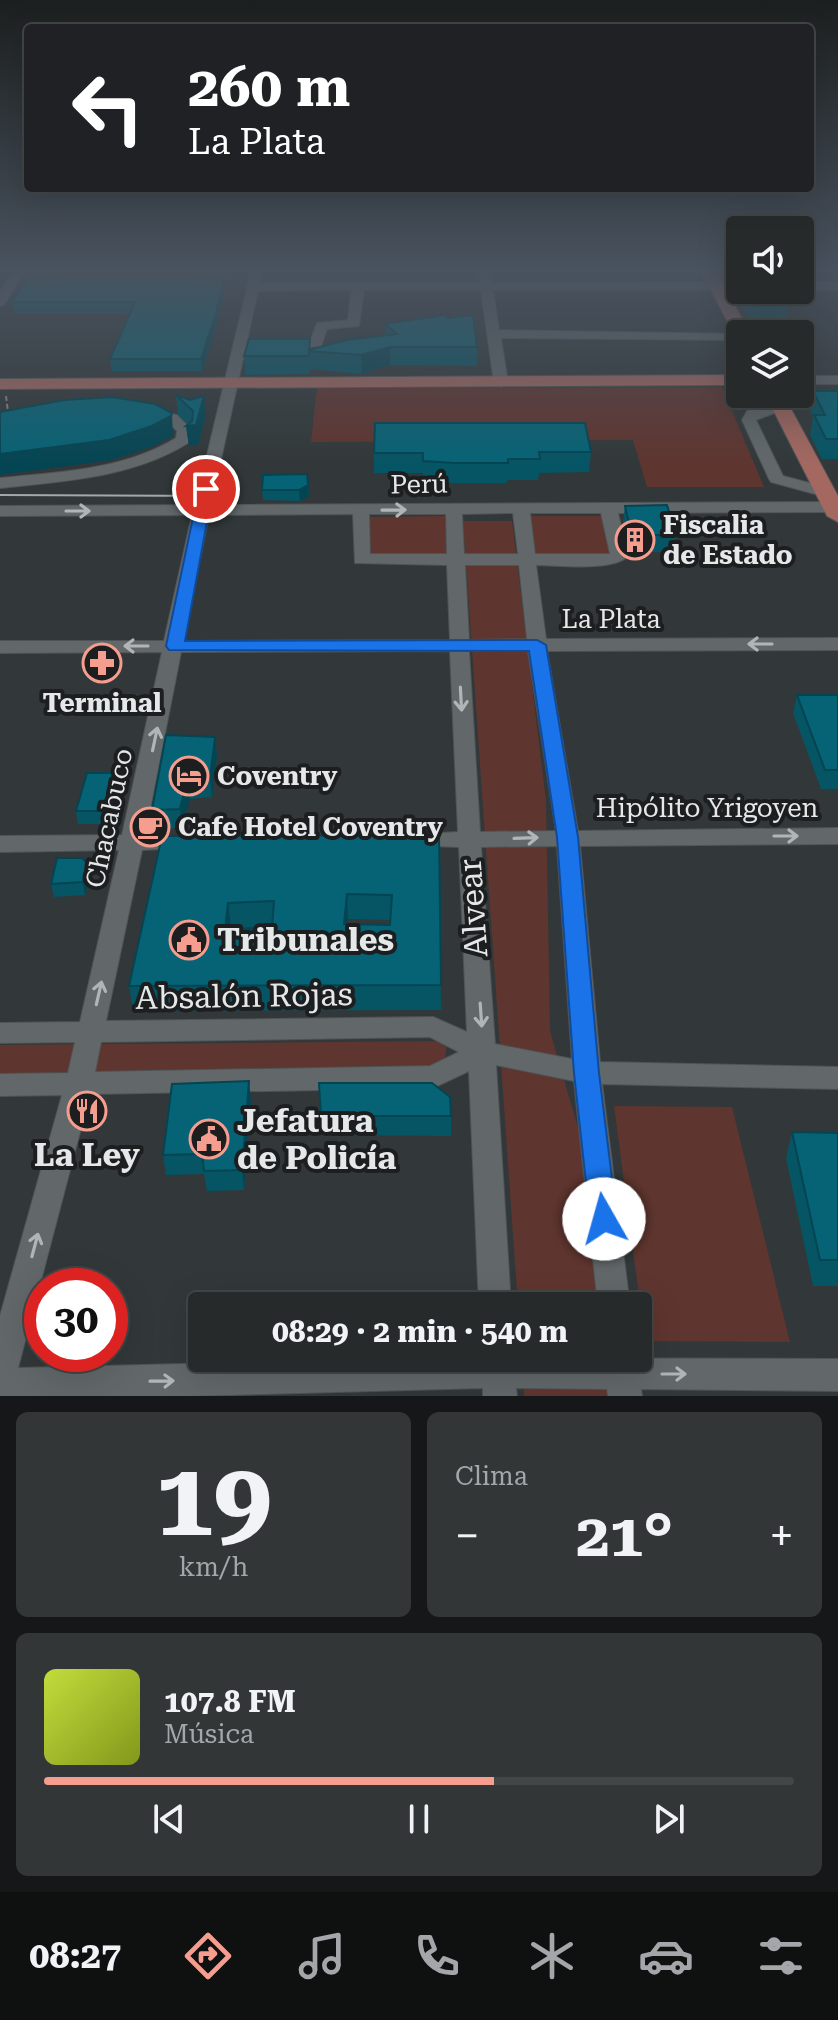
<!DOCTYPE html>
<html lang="es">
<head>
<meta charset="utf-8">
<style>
  body { margin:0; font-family:"Roboto Serif",serif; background:#323637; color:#f1f3f6; height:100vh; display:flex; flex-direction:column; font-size:30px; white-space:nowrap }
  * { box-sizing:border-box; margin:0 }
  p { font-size:26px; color:#a4a7a9 }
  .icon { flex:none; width:44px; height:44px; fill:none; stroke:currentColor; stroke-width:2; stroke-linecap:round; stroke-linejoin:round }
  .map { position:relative; height:1396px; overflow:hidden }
  .side { display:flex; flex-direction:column; gap:16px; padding:16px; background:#151718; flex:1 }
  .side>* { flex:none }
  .banner { position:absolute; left:24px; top:24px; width:790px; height:168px; border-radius:8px; box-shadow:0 8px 32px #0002,0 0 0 2px #424647; background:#202124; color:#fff; overflow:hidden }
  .tools { position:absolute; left:726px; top:216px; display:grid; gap:16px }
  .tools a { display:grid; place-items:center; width:88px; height:88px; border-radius:8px; background:#262a2b; box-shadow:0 8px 32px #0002,0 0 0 2px #424647; font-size:40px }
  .speed { position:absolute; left:24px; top:1268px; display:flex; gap:16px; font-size:40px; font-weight:700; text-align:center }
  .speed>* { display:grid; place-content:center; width:104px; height:104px; border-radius:50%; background:#262a2b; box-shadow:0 8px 32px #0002,0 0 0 2px #424647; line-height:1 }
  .speed .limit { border:12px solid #d22; background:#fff; color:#111 }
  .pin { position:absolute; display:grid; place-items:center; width:68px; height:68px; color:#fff; margin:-34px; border:4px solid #fff; border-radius:50%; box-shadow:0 2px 8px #0007 }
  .me { position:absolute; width:88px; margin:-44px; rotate:353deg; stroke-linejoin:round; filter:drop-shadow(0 0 6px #0008) }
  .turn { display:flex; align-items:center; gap:28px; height:168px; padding:0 32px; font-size:36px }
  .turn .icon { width:104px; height:104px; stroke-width:2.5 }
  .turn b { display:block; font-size:56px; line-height:68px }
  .big { font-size:60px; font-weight:700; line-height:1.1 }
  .side .card { flex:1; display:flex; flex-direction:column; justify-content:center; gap:12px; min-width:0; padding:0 28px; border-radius:12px; background:#323637 }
  .side .dial { align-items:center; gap:0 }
  .dial b { font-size:104px; line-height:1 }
  .song { display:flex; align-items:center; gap:24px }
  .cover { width:96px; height:96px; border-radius:12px; background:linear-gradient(135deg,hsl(70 70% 55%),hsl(70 70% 35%)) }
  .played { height:8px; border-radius:4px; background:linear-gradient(90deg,#f59d8e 60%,#424647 60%) }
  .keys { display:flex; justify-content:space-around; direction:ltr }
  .heat { display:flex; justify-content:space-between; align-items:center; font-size:44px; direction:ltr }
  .side .tiles { flex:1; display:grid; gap:16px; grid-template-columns:1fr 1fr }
  .card:last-child { grid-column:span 2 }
  .trip { position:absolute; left:188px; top:1292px; width:464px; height:80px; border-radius:8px; background:#262a2b; box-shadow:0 8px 32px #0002,0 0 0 2px #424647; font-weight:700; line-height:80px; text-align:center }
  .tab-bar { display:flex; height:128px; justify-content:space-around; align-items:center; background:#0f1111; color:#a4a7a9 }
  .tab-bar .icon { width:56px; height:56px }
  .tab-bar .current { color:#f59d8e }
  .tab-bar b { font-size:36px; color:#f1f3f6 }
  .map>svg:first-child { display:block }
  .green { fill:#5f352f }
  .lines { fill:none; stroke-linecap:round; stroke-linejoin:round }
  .minor-casing { stroke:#4f5355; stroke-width:2 }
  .major-casing { stroke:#4f5355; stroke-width:2 }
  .path { stroke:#838889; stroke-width:2; stroke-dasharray:5 3; stroke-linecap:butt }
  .minor { fill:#62686a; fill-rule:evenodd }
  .major { fill:#a46860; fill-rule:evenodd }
  .tram { stroke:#a4a8a9; stroke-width:2 }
  .wall { fill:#055565; fill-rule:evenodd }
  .shaded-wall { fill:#044553 }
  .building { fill:#066376; stroke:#044553; stroke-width:2; fill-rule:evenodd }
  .oneway { stroke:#b1b5b6 }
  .route { fill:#1a73e8; stroke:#114b97; stroke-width:2 }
  .labels { text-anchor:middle; stroke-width:8; stroke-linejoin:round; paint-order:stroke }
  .street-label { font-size:26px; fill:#e5e8e9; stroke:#1c1e1f }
  .poi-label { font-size:26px; font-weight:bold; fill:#e5e8e9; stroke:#1c1e1f; text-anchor:start }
  .near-street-label { font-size:32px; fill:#e5e8e9; stroke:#1c1e1f }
  .near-poi-label { font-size:32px; font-weight:bold; fill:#e5e8e9; stroke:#1c1e1f; text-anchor:start }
</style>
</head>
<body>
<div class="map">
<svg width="838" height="1396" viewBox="0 0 838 1396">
  <rect width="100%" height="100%" fill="#323839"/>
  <path class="green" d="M 722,387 L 764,487 L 647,487 L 633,440 L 311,442 L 317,388 Z
    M 445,516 L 447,555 L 368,556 L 370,517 Z
    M 530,516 L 601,516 L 611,554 L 536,555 Z
    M 463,521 L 512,521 L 546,801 L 550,1031 L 580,1135 L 601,1306 L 518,1306 Z
    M 447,1041 L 444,1066 L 0,1078 L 0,1045 Z
    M 614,1106 L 732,1107 L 790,1342 L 645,1341 Z
    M 521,1358 L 607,1358 L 612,1396 L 524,1396 Z"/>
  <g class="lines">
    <g class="minor-casing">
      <path id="minor" d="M 13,271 L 25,271 L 4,305 L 0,306 L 0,292 Z
        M 251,271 L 263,271 L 260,283 L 480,283 L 478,271 L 490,271 L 492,283 L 740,282 L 740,290 L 493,290 L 499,330 L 745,334 L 740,334 L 740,340 L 501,338 L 508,383 L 501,387 L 494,383 L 481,290 L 364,290 L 359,326 L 327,329 L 321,346 L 284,349 L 279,348 L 279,342 L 311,339 L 317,323 L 348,320 L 351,290 L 258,291 L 211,505 L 838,502 L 838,512 L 618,513 L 628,556 C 612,572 559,565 536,565 L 546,639 L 838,638 L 838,650 L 547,651 L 578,831 L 838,828 L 838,844 L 580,846 L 600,1062 L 838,1067 L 838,1089 L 602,1084 L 630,1306 L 598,1306 L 574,1081 L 496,1065 L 511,1306 L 479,1306 L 469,1071 L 433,1088 L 90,1094 L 18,1368 L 424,1358 L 838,1359 L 838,1391 L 641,1389 L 642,1396 L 608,1396 L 607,1389 L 516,1388 L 517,1396 L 483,1396 L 483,1388 L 193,1396 L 0,1396 L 0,1316 L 62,1095 L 0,1096 L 0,1074 L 68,1073 L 75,1042 L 0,1043 L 0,1023 L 80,1022 L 119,850 L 0,852 L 0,836 L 122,835 L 162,652 L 0,653 L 0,641 L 164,641 L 192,515 L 0,516 L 0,506 L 195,505 ZM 513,513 L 518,554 L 464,554 L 462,514 ZM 530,513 L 601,513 L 610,554 L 535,554 ZM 353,514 L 355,563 L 447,565 L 450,640 L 183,641 L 209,515 ZM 369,514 L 446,514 L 447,554 L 370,554 ZM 465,565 L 519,565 L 527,639 L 469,640 ZM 450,651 L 458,832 L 404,835 L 401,840 L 404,845 L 459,847 L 467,1032 L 433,1017 L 106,1021 L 142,850 L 196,847 L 199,842 L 196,837 L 145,835 L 181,652 ZM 469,651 L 528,651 L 556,831 L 480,832 ZM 557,846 L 572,1059 L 495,1044 L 481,847 ZM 430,1037 L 459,1052 L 430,1066 L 95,1072 L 101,1042 Z
        M 800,282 L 838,282 L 838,290 L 800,290 Z
        M 800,376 L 838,376 L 838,384 L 800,384 Z
        M 781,402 L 788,406 L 786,409 L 756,420 L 783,476 L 832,489 L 832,495 L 826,497 L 771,482 L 769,479 L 742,420 L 747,411 Z
        M 147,409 L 177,415 L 192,430 L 188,443 C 132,478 64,481 0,488 L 0,478 C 60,472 123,470 176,438 L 177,431 L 167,421 L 142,416 L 140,413 Z"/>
    </g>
    <g class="major-casing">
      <path id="major" d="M 701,271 L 717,271 L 750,334 L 740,334 L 740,339 L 736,338 Z
        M 740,375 L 740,385 L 0,389 L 0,379 Z
        M 765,394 L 783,394 L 838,496 L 838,522 L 827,516 Z"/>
    </g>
    <path class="path" d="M 6,396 L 8,412"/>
    <use href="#minor" class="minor"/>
    <use href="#major" class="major"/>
    <path class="tram" d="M 0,495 L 222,496"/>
  </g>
  <path class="wall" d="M 203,271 L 229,271 L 217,325 L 202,371 L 112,371 L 110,359 L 130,314 L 14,314 L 12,302 L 63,278 L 201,278 Z
    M 736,280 L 740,280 L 740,290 L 779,290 L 789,306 L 787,319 L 750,320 L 735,293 Z
    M 385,324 L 477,347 L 477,366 L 390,365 L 362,374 L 310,369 L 310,374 L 245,375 L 244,356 L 310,339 L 310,350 L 386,335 Z
    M 813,391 L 838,391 L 838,459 L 822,459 L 810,435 L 813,417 L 810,410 Z
    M 176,395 L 206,415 L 198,445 L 189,446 L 186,426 L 188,424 L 178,415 Z
    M 591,452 L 589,472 L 539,473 L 538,480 L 507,480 L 507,483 L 453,483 L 423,481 L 423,473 L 374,473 L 374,453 Z
    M 307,474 L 309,496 L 300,501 L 263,500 L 262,490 Z
    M 625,506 L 676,535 L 674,552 L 630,552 L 623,522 Z
    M 797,695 L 838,695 L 838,789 L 821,789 L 793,713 Z
    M 215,737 L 217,756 L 212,797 L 190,799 L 182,828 L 155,829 L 152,810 Z
    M 115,786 L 106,824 L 78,824 L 76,811 Z
    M 439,835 L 441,1010 L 133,1011 L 129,986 L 162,836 ZM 348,919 L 390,920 L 390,925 L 347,924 ZM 272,926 L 272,928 L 230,929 L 231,928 Z
    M 90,876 L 85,895 L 54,897 L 51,884 Z
    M 319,1083 L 451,1116 L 451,1136 L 322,1135 Z
    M 251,1101 L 244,1190 L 207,1191 L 204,1174 L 166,1175 L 163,1155 Z
    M 792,1132 L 838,1133 L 838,1286 L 813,1286 L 786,1158 Z"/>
  <path class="shaded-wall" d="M 60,271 L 68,271 L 57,290 L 55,278 Z
    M 226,271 L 229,271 L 217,325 L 202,371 L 201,359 Z
    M 390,347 L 390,365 L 362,374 L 361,355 Z
    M 204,396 L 206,415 L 198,445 L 189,446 L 186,426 L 196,425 Z
    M 172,413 L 173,436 L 154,446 L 112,460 L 0,475 L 0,454 Z
    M 308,485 L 309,496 L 300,501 L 299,490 Z
    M 215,737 L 217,756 L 212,797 L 210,778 Z
    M 113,773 L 115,786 L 106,824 L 103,811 Z
    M 187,781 L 190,799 L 182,828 L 180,809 Z
    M 87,863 L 90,876 L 85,895 L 83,882 Z
    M 347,894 L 348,919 L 345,949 L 344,924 Z
    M 228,903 L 231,928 L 228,955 L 225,930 Z
    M 249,1081 L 251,1101 L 244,1190 L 242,1170 Z"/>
  <path class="building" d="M 32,271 L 60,271 L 55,278 L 201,278 L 203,271 L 226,271 L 216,313 L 201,359 L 110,359 L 135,302 L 12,302 Z
    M 742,290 L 779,290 L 789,306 L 752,306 Z
    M 445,315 L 448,318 L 473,315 L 477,347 L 390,347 L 361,355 L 309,351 L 309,356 L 244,356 L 249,339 L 310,339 L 309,350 L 346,340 L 397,334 L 385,324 Z
    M 813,391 L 838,391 L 838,439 L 826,439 L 814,415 L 825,415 Z
    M 176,395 L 190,400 L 204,396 L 196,425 L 186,426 L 192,421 L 193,411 Z
    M 112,397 L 155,404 L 172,413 L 171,416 L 152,426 L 109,440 L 0,454 L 0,412 L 64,400 Z
    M 375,423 L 585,423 L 591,452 L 539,452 L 540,459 L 508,459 L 508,463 L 454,463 L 423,461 L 423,453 L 374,453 Z
    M 307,474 L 308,485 L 299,490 L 262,490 L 263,475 Z
    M 667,505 L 676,535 L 632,535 L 625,506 Z
    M 797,695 L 838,695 L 838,770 L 825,770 Z
    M 166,735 L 215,737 L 210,778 L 187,781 L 180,809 L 152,810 Z
    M 87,773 L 113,773 L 103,811 L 76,811 Z
    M 439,835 L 441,985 L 129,986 L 162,836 ZM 347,894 L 392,895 L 390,925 L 344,924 ZM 274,901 L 272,928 L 225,930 L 228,903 Z
    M 57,858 L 82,858 L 87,863 L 83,882 L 51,884 Z
    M 249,1081 L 242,1170 L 204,1171 L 202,1154 L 163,1155 L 172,1084 Z
    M 319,1083 L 432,1083 L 450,1097 L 451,1116 L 321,1116 Z
    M 792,1132 L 838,1133 L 838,1260 L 820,1260 Z"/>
  <defs><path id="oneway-shaft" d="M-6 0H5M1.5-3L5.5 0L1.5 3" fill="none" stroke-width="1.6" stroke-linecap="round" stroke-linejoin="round" transform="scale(2)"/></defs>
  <g class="oneway">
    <use href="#oneway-shaft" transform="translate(394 510) rotate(-1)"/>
    <use href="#oneway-shaft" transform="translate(78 511)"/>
    <use href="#oneway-shaft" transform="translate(760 644) rotate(180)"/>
    <use href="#oneway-shaft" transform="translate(136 646) rotate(180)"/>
    <use href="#oneway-shaft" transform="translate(461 699) rotate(87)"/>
    <use href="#oneway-shaft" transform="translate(155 739) rotate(-78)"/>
    <use href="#oneway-shaft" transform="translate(786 836)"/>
    <use href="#oneway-shaft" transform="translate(526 838) rotate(-2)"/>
    <use href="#oneway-shaft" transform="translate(99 993) rotate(-77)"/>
    <use href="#oneway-shaft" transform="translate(481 1015) rotate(86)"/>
    <use href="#oneway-shaft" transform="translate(35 1245) rotate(-75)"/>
    <use href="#oneway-shaft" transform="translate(674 1374)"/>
    <use href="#oneway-shaft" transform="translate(162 1381) rotate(-1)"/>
  </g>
  <linearGradient id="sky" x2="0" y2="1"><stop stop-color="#1c1f1f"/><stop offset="0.58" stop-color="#49535f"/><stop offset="1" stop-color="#49535f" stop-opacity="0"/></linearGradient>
  <rect width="838" height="466" fill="url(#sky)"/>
  <path class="route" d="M 206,485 L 213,489 L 185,641 L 537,640 L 546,645 L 578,837 L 599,1073 L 617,1219 L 613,1227 L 604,1231 L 594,1227 L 590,1219 L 574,1073 L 557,837 L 529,651 L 169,650 L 166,646 L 199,489 Z"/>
  <defs>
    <g id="building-ring" transform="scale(2)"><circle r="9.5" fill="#1c1e1f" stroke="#f59d8e" stroke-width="1.5"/><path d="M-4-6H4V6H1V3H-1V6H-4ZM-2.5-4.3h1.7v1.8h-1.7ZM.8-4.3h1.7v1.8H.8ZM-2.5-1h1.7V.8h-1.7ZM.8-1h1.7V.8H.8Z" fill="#f59d8e"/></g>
    <g id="pharmacy-ring" transform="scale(2)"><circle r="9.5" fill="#1c1e1f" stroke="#f59d8e" stroke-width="1.5"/><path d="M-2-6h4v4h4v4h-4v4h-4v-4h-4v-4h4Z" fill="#f59d8e"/></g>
    <g id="hotel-ring" transform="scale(2)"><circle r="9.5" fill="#1c1e1f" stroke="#f59d8e" stroke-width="1.5"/><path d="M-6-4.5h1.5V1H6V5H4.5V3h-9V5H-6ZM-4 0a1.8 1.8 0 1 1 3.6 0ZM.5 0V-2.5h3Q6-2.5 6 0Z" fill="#f59d8e"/></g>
    <g id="cafe-ring" transform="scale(2)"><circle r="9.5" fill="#1c1e1f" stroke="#f59d8e" stroke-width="1.5"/><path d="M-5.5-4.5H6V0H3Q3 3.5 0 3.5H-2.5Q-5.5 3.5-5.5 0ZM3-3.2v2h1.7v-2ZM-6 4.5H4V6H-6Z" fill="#f59d8e"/></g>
    <g id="civic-ring" transform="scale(2)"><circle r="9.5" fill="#1c1e1f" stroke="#f59d8e" stroke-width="1.5"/><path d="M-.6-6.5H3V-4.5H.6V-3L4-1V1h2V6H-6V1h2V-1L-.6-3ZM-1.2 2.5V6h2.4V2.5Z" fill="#f59d8e"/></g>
    <g id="restaurant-ring" transform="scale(2)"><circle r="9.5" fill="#1c1e1f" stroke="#f59d8e" stroke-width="1.5"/><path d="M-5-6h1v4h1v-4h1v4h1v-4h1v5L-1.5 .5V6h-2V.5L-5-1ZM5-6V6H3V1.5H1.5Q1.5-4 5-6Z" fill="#f59d8e"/></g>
  </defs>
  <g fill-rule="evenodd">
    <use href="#building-ring" x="635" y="540"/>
    <use href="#pharmacy-ring" x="102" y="663"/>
    <use href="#hotel-ring" x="189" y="776"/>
    <use href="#cafe-ring" x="150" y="827"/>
    <use href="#civic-ring" x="189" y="940"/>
    <use href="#restaurant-ring" x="87" y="1111"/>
    <use href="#civic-ring" x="209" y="1139"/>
  </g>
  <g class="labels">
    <g class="street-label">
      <text transform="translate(419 484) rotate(-1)" y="9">Perú</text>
      <text x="611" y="628">La Plata</text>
      <text x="707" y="817">Hipólito Yrigoyen</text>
      <text transform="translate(109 818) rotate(-78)" y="9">Chacabuco</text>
    </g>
    <g class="poi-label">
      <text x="663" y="534">Fiscalia<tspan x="663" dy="30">de Estado</tspan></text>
      <text x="102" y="712" text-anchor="middle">Terminal</text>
      <text x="217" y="785">Coventry</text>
      <text x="178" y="836">Cafe Hotel Coventry</text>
    </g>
    <g class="near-street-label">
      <text transform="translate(473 908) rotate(-94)" y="11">Alvear</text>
      <text transform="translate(244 996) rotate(-1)" y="11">Absalón Rojas</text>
    </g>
    <g class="near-poi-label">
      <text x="217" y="951">Tribunales</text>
      <text x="237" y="1132">Jefatura<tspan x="237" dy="37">de Policía</tspan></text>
      <text x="87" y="1166" text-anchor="middle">La Ley</text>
    </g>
  </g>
</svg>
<div class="tools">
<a><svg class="icon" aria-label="sound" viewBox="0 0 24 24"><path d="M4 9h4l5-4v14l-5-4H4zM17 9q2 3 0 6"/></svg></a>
<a><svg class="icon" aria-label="layers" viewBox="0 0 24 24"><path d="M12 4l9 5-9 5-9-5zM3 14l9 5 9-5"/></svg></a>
</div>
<div class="speed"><div class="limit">30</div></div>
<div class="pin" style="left:206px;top:489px;background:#d93025"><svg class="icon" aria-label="arrive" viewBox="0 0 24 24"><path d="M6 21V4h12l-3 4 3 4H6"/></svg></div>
<svg class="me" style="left:604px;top:1219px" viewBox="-20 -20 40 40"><circle r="19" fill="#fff"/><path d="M0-13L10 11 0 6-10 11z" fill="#1a73e8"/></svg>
<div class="trip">08:29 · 2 min · 540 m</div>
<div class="banner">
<div class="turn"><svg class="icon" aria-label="left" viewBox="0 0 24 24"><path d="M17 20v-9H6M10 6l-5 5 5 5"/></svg><div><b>260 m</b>La Plata</div></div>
</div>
</div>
<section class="side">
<div class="tiles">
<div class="card dial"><b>19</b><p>km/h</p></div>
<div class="card"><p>Clima</p>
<div class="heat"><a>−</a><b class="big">21°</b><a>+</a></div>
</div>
<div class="card">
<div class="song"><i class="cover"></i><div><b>107.8 FM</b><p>Música</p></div></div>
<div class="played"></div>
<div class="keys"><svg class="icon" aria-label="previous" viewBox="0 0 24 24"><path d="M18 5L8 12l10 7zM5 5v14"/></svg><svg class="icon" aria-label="pause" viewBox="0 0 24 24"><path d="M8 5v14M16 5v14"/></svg><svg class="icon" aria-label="next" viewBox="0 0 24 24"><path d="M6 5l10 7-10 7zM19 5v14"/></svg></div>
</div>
</div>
</section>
<nav class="tab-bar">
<b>08:27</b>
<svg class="icon current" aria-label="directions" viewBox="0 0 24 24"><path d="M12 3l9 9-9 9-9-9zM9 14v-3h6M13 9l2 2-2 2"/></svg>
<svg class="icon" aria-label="music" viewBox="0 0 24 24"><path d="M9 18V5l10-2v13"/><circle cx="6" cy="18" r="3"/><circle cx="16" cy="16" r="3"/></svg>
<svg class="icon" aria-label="phone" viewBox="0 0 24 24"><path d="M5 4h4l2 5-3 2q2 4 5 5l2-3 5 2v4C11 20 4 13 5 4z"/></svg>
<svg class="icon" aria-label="climate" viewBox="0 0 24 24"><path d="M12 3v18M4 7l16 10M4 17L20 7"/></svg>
<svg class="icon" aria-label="car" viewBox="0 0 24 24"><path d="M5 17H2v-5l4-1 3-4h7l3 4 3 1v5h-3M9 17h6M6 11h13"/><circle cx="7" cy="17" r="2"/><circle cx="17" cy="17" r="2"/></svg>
<svg class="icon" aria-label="filters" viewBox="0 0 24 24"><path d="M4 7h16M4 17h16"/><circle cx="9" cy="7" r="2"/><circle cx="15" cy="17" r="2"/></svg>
</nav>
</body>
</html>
